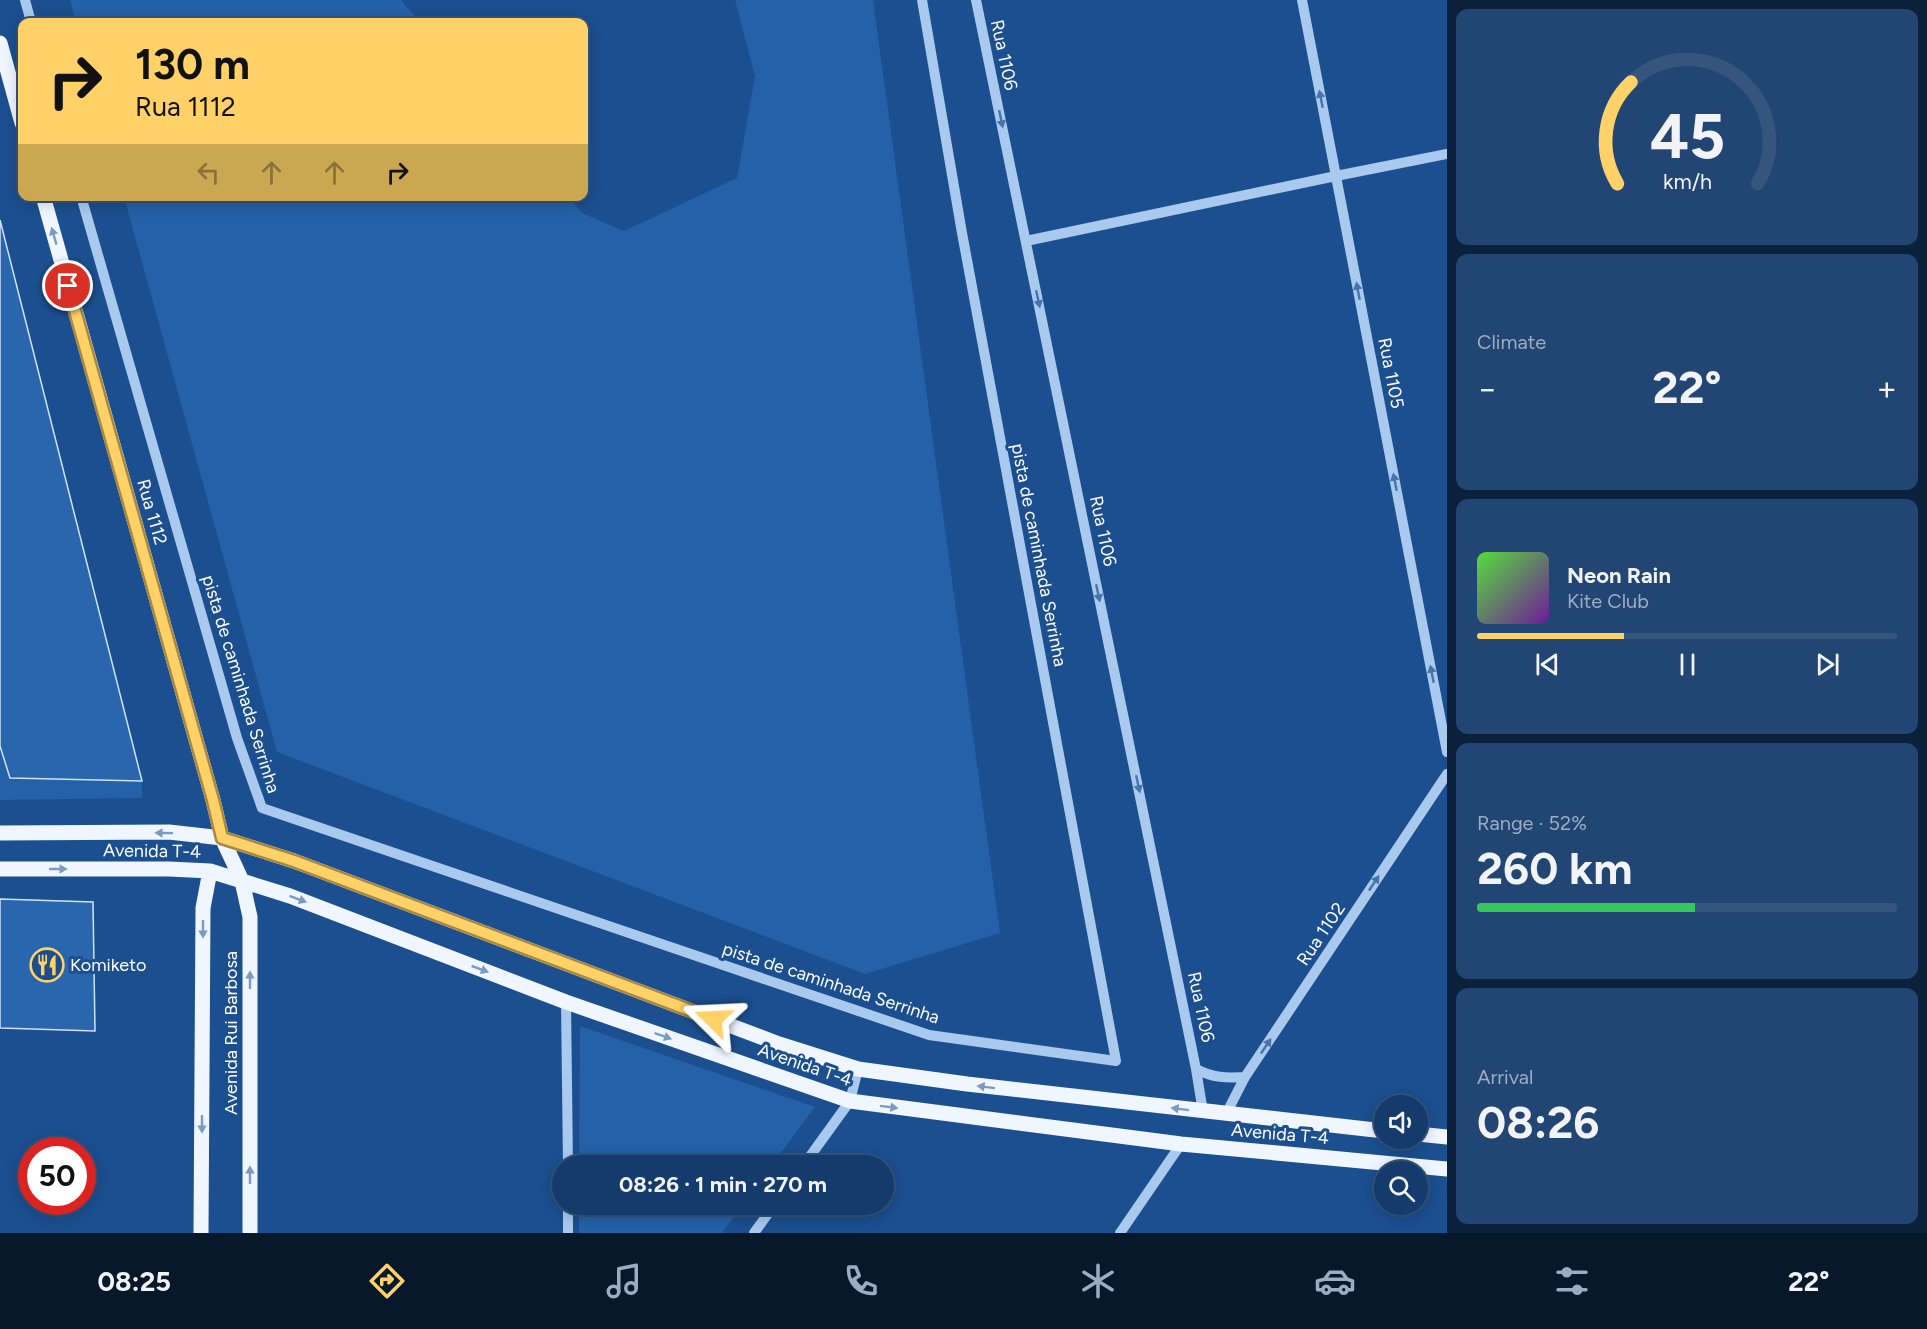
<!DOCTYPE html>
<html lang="en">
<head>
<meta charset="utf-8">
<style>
  body { margin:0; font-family:Figtree,sans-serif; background:#214673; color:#f1f3f6; height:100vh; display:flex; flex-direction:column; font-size:22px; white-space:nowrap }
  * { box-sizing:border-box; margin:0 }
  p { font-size:20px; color:#9dadc1 }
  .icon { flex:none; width:33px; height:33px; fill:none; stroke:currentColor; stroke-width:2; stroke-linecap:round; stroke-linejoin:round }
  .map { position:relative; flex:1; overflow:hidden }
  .drawer { display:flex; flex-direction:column; gap:9px; padding:9px; background:#0b203b; width:480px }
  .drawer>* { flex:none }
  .guide { position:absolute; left:18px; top:18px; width:570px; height:183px; border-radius:12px; box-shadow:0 3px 15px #0003,0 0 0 2px #33557e; background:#ffd166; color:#111; overflow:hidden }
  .buttons { position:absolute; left:1374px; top:1095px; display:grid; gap:12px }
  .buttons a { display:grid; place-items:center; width:54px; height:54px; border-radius:50%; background:#143b6b; box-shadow:0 3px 15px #0003,0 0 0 2px #33557e; font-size:30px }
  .speed { position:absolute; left:18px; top:1137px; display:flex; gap:12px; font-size:30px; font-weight:700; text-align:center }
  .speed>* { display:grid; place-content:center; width:78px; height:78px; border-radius:50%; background:#143b6b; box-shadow:0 3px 15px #0003,0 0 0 2px #33557e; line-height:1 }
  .speed .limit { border:9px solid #d22; background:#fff; color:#111 }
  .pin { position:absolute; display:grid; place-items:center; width:51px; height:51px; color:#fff; margin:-26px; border:3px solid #fff; border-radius:50%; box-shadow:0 2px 6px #0007 }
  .me { position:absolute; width:66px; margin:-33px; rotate:291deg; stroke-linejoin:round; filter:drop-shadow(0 0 4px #0008) }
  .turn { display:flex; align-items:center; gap:21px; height:126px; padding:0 18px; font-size:27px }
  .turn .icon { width:78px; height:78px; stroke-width:2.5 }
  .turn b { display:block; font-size:42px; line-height:51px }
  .lanes { display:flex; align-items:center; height:57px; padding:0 18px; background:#0003; justify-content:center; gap:30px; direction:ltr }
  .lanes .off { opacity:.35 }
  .big { font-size:45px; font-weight:700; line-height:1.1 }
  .drawer .card { flex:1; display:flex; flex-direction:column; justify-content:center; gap:9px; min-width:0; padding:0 21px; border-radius:12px; background:#214673 }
  .drawer .dial { align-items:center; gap:0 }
  .dial svg { height:156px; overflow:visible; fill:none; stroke:#33557e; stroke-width:7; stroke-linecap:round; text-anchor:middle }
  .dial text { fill:#f1f3f6; stroke:none }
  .song { display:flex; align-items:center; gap:18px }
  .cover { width:72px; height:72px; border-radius:9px; background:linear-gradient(135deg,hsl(110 70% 55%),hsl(280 70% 35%)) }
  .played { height:6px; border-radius:3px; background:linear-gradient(90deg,#ffd166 35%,#33557e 35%) }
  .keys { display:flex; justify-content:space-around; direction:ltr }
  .heat { display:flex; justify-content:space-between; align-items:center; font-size:33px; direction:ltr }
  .charge { height:9px; border-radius:4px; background:linear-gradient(90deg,#34c759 52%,#33557e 0) }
  .trip { position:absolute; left:552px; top:1155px; width:342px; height:60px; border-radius:30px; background:#143b6b; box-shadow:0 3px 15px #0003,0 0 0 2px #33557e; font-weight:700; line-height:60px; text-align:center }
  .tab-bar { display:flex; height:96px; justify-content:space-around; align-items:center; background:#08182b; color:#9dadc1 }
  .tab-bar .icon { width:42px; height:42px }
  .tab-bar .current { color:#ffd166 }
  .tab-bar b { font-size:27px; color:#f1f3f6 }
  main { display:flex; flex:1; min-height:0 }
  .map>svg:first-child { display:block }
  .green { fill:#2461a8 }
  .building { fill:#2a66ad; stroke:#cfe3fa; stroke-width:1.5 }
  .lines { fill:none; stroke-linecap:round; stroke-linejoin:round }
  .minor { stroke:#a9c9ee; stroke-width:10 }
  .major { stroke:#f0f6ff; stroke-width:15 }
  .oneway { fill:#4674ac }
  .oneway2 { fill:#7b9ac1 }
  .route-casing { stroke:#a68842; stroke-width:15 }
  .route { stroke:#ffd166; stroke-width:10 }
  .labels { text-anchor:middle; stroke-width:6; stroke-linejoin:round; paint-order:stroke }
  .street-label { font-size:18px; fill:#fff; stroke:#1b4f8f }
  .poi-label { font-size:18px; fill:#fff; stroke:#1b4f8f; text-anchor:start }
</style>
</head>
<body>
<main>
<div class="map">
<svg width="1447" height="1233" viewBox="0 0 1447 1233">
  <rect width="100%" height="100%" fill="#1b4f8f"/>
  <path class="green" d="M 70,0 L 401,0 L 420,22 L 76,22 Z
    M 735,0 L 873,0 L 1000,933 L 865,974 L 277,752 L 124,197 L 568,197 L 582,213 L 624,231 L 737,178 L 755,76 Z
    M 0,746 L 10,778 L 142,781 L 142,798 L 0,800 Z
    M 580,1026 L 815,1107 L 772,1165 L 579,1165 Z
    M 579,1205 L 579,1204 L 743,1205 L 722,1233 L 579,1233 Z"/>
  <path class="building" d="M 0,220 L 142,781 L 10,778 L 0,746 Z
    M 0,899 L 93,902 L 95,1031 L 0,1028 Z"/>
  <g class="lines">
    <path class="minor" d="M 25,0 L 31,22
      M 976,0 L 1196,1069 L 1203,1112
      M 1302,0 L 1447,752
      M 81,196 L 237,738 L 262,808 L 929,1035 L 1116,1061 L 962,233 L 922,0
      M 1026,241 L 1336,176 L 1447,154
      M 566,1002 L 568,1166
      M 1196,1069 C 1213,1078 1226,1078 1245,1077
      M 1226,1114 L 1245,1077 L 1447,774
      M 803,1166 L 850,1101 L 858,1069
      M 568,1204 L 568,1233
      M 754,1233 L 775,1204
      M 1120,1233 L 1181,1144"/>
    <path class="major" d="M 0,43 L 22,123
      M 43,196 L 213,800 L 222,838 L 242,881 L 250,917 L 250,1233
      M 0,833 L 169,832 L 222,838 L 294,861 L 779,1044 L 858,1069 L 967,1084 L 1384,1131
      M 0,869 L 169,869 L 210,871 L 290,896 L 566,1002 L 850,1101 L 1181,1144 L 1447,1169
      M 1418,1134 L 1447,1137
      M 201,1233 L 203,908 L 210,871"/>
  </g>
  <defs><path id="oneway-solid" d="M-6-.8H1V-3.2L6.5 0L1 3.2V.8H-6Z" transform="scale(1.5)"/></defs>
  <g class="oneway">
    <use href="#oneway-solid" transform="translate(1321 99) rotate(-101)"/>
    <use href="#oneway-solid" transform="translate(1001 119) rotate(78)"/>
    <use href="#oneway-solid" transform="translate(1358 291) rotate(-101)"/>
    <use href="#oneway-solid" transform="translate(1038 299) rotate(78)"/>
    <use href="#oneway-solid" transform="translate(1395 482) rotate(-101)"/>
    <use href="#oneway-solid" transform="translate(1098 593) rotate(78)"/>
    <use href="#oneway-solid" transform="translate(1432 674) rotate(-101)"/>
    <use href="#oneway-solid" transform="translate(1138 784) rotate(78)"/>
    <use href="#oneway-solid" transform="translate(1374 883) rotate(-56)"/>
    <use href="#oneway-solid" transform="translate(1266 1046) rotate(-56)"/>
  </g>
  <g class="oneway2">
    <use href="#oneway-solid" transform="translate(54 236) rotate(-106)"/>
    <use href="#oneway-solid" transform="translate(164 833) rotate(-179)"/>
    <use href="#oneway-solid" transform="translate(58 869)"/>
    <use href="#oneway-solid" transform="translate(298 899) rotate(21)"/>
    <use href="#oneway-solid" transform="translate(203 929) rotate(90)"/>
    <use href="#oneway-solid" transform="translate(480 969) rotate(21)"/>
    <use href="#oneway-solid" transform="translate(250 980) rotate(-90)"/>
    <use href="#oneway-solid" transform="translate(663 1036) rotate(19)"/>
    <use href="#oneway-solid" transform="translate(986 1087) rotate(-173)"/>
    <use href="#oneway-solid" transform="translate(889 1107) rotate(7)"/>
    <use href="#oneway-solid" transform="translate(1180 1109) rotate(-173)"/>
    <use href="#oneway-solid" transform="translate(202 1124) rotate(90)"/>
    <use href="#oneway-solid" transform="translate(250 1175) rotate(-90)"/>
  </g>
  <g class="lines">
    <g class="route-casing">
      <path id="route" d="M 68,286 L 213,800 L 222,838 L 294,861 L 713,1019"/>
    </g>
    <use href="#route" class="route"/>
  </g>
  <defs>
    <g id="restaurant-ring" transform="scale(1.725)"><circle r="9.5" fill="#1b4f8f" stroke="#ffd166" stroke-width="1.5"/><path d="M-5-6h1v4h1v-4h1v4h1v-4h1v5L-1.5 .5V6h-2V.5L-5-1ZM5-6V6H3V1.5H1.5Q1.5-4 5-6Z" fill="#ffd166"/></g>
  </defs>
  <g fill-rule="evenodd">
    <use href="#restaurant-ring" x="47" y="965"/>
  </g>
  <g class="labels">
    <g class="street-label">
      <text transform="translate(1004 55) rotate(78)" y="6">Rua 1106</text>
      <text transform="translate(1391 373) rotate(79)" y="6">Rua 1105</text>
      <text transform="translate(152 512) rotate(74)" y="6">Rua 1112</text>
      <text transform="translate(1103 531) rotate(78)" y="6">Rua 1106</text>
      <text transform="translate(1039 555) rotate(79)" y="6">pista de caminhada Serrinha</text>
      <text transform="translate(241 684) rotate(73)" y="6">pista de caminhada Serrinha</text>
      <text transform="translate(152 851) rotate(1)" y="6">Avenida T-4</text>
      <text transform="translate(1321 934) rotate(-56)" y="6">Rua 1102</text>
      <text transform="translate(831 983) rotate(18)" y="6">pista de caminhada Serrinha</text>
      <text transform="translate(1201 1007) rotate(78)" y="6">Rua 1106</text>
      <text transform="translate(231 1033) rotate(-90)" y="6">Avenida Rui Barbosa</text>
      <text transform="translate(805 1065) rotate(19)" y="6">Avenida T-4</text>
      <text transform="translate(1280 1134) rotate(5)" y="6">Avenida T-4</text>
    </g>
    <g class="poi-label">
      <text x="70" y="971">Komiketo</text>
    </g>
  </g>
</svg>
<div class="buttons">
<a><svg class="icon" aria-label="sound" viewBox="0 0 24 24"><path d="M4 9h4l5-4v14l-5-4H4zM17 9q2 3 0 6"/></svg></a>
<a><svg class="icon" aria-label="search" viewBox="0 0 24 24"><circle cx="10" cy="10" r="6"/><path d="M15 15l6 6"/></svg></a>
</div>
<div class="speed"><div class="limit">50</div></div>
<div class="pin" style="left:68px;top:286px;background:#d93025"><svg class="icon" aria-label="arrive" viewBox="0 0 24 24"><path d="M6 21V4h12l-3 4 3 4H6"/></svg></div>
<svg class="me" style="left:713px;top:1019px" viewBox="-20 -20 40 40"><path d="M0-17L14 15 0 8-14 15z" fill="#ffd166" stroke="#fff" stroke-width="4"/></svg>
<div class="trip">08:26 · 1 min · 270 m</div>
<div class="guide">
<div class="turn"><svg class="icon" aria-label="right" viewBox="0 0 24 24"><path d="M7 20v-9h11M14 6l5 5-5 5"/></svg><div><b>130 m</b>Rua 1112</div></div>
<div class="lanes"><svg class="icon off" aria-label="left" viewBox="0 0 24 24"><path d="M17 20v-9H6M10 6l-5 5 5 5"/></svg><svg class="icon off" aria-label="ahead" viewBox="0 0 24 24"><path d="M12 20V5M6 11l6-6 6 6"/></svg><svg class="icon off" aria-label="ahead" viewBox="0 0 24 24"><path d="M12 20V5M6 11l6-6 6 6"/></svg><svg class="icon" aria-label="right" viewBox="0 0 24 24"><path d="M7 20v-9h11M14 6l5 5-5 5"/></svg></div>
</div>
</div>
<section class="drawer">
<div class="card dial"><svg viewBox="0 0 100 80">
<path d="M14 69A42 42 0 1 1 86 69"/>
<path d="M14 69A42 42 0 0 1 21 17" stroke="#ffd166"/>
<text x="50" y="56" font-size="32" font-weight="700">45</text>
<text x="50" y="72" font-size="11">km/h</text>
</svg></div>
<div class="card"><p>Climate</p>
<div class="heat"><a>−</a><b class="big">22°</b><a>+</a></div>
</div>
<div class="card">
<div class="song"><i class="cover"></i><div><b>Neon Rain</b><p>Kite Club</p></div></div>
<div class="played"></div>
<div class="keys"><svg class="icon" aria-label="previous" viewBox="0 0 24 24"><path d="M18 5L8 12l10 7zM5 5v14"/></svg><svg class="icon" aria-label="pause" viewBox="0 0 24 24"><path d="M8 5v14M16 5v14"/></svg><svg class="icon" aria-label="next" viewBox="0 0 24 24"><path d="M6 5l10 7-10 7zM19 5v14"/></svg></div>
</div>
<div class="card"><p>Range · 52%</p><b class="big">260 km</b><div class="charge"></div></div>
<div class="card"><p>Arrival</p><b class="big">08:26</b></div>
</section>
</main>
<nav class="tab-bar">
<b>08:25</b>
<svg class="icon current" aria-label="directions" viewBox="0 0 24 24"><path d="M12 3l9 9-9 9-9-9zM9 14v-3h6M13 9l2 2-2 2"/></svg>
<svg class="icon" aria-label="music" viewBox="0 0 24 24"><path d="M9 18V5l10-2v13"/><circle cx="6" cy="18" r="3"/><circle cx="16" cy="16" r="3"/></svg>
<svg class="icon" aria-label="phone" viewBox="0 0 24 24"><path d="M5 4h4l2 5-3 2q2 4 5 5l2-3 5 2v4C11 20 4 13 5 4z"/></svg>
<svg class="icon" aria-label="climate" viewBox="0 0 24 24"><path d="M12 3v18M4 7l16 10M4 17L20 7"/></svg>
<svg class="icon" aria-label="car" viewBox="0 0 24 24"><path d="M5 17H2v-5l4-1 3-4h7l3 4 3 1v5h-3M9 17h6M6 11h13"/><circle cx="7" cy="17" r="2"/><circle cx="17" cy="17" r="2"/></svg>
<svg class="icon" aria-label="filters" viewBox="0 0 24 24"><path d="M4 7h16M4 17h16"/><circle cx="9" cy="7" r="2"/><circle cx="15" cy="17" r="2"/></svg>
<b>22°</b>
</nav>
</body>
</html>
